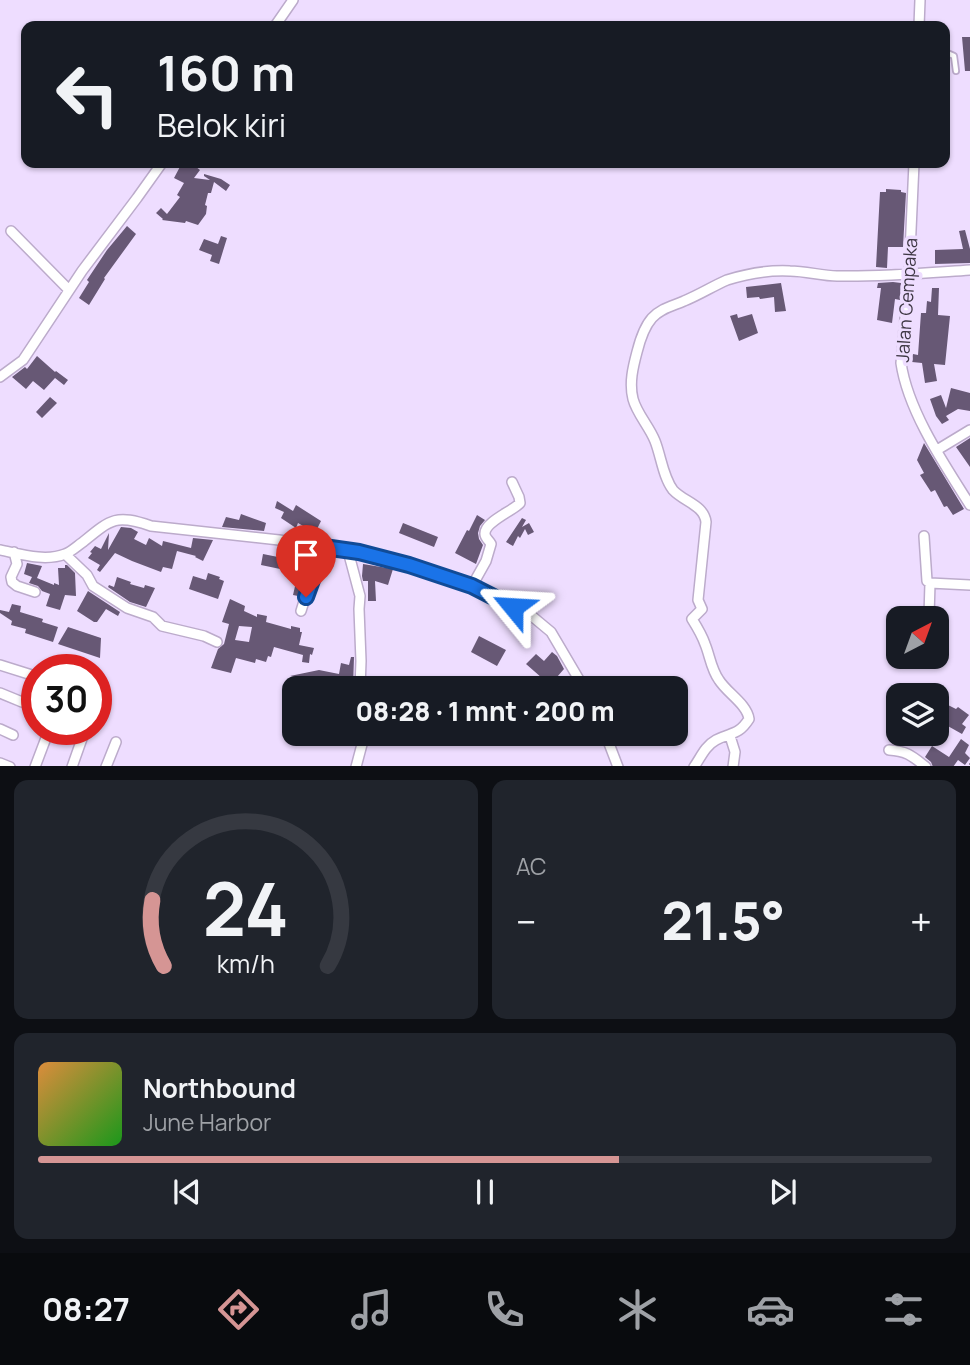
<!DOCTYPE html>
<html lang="id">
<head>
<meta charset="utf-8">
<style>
  body { margin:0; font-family:Manrope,sans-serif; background:#20242c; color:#f1f3f6; height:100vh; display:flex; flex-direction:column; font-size:26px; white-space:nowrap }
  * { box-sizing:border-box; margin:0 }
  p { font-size:23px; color:#9ea1a6 }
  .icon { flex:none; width:38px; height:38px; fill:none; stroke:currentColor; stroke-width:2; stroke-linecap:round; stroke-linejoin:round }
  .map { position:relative; height:766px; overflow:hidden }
  .details { display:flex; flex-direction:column; gap:14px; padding:14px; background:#0d0f14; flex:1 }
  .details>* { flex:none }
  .banner { position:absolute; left:21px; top:21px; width:929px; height:147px; border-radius:14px; box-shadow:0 2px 5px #0004; background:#171b24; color:#f1f3f6; overflow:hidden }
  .needle { width:46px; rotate:41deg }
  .fabs { position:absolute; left:886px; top:606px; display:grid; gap:14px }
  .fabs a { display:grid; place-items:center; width:63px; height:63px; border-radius:14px; background:#171b24; box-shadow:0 2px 5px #0004; font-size:35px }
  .speed { position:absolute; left:21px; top:654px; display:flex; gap:14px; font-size:35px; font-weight:700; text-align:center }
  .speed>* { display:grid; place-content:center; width:91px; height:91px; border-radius:50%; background:#171b24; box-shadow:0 2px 5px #0004; line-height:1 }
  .speed .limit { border:10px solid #d22; background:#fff; color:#111 }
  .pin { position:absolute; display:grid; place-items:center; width:60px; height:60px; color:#fff; margin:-72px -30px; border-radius:50% 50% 50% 0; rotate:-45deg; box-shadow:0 0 7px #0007 }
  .pin .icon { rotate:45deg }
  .me { position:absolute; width:77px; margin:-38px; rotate:297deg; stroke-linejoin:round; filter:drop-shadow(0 0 5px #0008) }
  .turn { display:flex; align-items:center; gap:24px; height:147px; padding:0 21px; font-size:32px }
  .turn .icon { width:91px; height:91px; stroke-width:2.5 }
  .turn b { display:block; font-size:49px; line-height:60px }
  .big { font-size:52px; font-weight:800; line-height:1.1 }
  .details .widget { flex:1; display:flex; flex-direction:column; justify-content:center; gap:10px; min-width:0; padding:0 24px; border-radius:14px; background:#20242c }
  .details .dial { align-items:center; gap:0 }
  .dial svg { height:182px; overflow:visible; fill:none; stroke:#363941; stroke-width:7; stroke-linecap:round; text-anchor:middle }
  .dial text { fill:#f1f3f6; stroke:none }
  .song { display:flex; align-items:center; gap:21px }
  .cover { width:84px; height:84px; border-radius:10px; background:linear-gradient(135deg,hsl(30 70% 55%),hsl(120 70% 35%)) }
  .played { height:7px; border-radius:4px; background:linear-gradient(90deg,#d59594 65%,#363941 65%) }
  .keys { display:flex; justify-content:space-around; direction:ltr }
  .heat { display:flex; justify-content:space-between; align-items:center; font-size:38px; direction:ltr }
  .details .tiles { flex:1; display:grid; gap:14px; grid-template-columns:1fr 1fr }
  .widget:last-child { grid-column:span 2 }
  .trip { position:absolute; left:282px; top:676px; width:406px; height:70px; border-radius:14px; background:#171b24; box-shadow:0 2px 5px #0004; font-weight:800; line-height:70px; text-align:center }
  .menu { display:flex; height:112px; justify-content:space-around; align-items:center; background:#090b0e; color:#9ea1a6 }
  .menu .icon { width:49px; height:49px }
  .menu .on { color:#d59594 }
  .menu b { font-size:32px; color:#f1f3f6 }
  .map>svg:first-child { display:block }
  .building { fill:#675875; fill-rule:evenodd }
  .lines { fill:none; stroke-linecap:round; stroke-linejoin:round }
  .service-casing { stroke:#bcabcb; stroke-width:8 }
  .minor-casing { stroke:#bcabcb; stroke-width:12 }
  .path { stroke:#9488a0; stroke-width:2; stroke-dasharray:3.5 5; stroke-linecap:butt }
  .service { stroke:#fff; stroke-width:4.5 }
  .minor { stroke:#fff; stroke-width:9 }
  .route-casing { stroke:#114b97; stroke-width:18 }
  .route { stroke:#1a73e8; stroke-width:12 }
  .labels { text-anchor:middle; stroke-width:7; stroke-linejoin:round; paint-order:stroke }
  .street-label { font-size:18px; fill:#3e3744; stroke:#edf }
</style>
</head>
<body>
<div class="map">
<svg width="970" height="767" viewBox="0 0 970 767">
  <rect width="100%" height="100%" fill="#edf"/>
  <path class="building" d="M 962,37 L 970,37 L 970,71 L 965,71 Z
    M 182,163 L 191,163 L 200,170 L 194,178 L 210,180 L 204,176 L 204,174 L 221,179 L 230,185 L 226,191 L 214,182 L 211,193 L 208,193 L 205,205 L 207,206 L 206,214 L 198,225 L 186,221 L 185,223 L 162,220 L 163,219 L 156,213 L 161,208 L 167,214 L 180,197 L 177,195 L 184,183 L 174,178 Z
    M 886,189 L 901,190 L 901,192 L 906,193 L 903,247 L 888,247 L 887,268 L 876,267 L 880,192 L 886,192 Z
    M 127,226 L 136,234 L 104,278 L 105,279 L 89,305 L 79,298 L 89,282 L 87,280 L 107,250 Z
    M 965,230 L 970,249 L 970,263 L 935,264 L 935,250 L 963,249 L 959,231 Z
    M 221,236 L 227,238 L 219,264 L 210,261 L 212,255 L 199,250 L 204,239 L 218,244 Z
    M 893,282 L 901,283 L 900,300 L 895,299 L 892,323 L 877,320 L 881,288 L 877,288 L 878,283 Z
    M 781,283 L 786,311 L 775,312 L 774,297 L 760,299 L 759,297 L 747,298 L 746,287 Z
    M 932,288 L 939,288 L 938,315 L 950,316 L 945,365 L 934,364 L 937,381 L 925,383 L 922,363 L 912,362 L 913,354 L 918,355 L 921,313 L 926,313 L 927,301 L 931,302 Z
    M 737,314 L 738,318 L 752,314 L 758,333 L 739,341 L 730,316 Z
    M 37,356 L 55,372 L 56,371 L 68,380 L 64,385 L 55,378 L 44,390 L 33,381 L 26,389 L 12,377 L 25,367 L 27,369 Z
    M 951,388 L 970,393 L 970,411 L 958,409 L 946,416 L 949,420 L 942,424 L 936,416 L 930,399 L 941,395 L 946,408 Z
    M 50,397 L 57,403 L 42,418 L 36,412 Z
    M 970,438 L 970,467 L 956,447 Z
    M 924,443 L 964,509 L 953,515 L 947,506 L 944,507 L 935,490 L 931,492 L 920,475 L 924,473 L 917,460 Z
    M 277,501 L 293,511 L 296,505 L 321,521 L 315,533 L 298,523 L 296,528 L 281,518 L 284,512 L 275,508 Z
    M 241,514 L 266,523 L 264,531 L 222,527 L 226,517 L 239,520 Z
    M 477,515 L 485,520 L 480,526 L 478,533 L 479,539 L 483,545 L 476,564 L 455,553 L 467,530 L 469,531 Z
    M 522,518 L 526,520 L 522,527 L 529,523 L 534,532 L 528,535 L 525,529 L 520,538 L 518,536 L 513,546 L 506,542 Z
    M 403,523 L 438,537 L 434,547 L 399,533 Z
    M 121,527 L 131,528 L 138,532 L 134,539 L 146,545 L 149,538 L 162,546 L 163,541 L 191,548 L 193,538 L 213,540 L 203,561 L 195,557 L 196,556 L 177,551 L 172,569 L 163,567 L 161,572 L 132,561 L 115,553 L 100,572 L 97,570 L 100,565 L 88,558 L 92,553 L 90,552 L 95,546 L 101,549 L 109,533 L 108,550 Z
    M 281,547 L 290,549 L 285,570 L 261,565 L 263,554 L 278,557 Z
    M 302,556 L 312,558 L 298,596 L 293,595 Z
    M 27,563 L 42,566 L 37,578 L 54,585 L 54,583 L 59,585 L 58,568 L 65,568 L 65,565 L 67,565 L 75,573 L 76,596 L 65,595 L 60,610 L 46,606 L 50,594 L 42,591 L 38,586 L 29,583 L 32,577 L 24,574 Z
    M 363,564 L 393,569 L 388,585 L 375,581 L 376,601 L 368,601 L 368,581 L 363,581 L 362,576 Z
    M 208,573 L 220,577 L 219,579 L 224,581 L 218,599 L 189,589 L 193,576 L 206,580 Z
    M 117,577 L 131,582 L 130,584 L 144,588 L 145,585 L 155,588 L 146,607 L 130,602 L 108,587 L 109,585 L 114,587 Z
    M 88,591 L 120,612 L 118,616 L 106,609 L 97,622 L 94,622 L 77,611 Z
    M 230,599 L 245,606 L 244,611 L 257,617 L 257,614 L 267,616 L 266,622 L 291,629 L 291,626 L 300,628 L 300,632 L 302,632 L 299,645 L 314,648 L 312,655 L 310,654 L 309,663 L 302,662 L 303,655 L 274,647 L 271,657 L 268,656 L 266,662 L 256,659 L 255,663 L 236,658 L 231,673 L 211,668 L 218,649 L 224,644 L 229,624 L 222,622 ZM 239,626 L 252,627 L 249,642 L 235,640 Z
    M 12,604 L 21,606 L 20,612 L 43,619 L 42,622 L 58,627 L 53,642 L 25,633 L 26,629 L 11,625 L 12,621 L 0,613 L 0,610 L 9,612 Z
    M 68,627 L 101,638 L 100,658 L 58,644 Z
    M 479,636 L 506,650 L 497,666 L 471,652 Z
    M 552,652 L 557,656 L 564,669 L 550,685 L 526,664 L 536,654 L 544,661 Z
    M 351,657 L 354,657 L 353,687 L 290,676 L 319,670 L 339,674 L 341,663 L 349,665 Z
    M 946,704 L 956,709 L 958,707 L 969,715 L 962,724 L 966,727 L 962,734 L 946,725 L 941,732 L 936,730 L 936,726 L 940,722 L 936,719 Z
    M 961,739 L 969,745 L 965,753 L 970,758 L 965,765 L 958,760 L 953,767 L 933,767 L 931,762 L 925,757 L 932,746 L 949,757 Z"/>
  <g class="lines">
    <g class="service-casing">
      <path id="service" d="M 945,52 L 954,56 L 956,71"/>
    </g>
    <g class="minor-casing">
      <path id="minor" d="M 275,26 L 293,0
        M 919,26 L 920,0
        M 914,163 L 909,275 L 901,363 C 908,411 944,464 970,505
        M 11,231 L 69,290
        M 0,377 L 23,360 L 82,271 L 137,198 L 162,163
        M 937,450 L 970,430
        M 924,536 L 927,581 L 930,583 L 970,585
        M 0,550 C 20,554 45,562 65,554 C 71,552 77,546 83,542 C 111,519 116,514 151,526 L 279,540 L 359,552 L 409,565 L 472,586 L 533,617 L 551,632 L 584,688
        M 348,551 L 360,596 L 359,609 L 361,661 L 360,688
        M 14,552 L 17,564 L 11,577 L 12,582 L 17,586 L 35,592
        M 65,554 L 87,575 L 93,586 L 127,608 L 153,617 L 162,626 L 204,636 L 217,642
        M 472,586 L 486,561 L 491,544 C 489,540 485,538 485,534 C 484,522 513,511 520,503 L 519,497 L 512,482
        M 301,611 L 310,582 L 324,547
        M 929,616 L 930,583
        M 0,665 L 35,676
        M 0,693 L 22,702
        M 0,729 L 13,735
        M 605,733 L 618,767
        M 730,736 L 735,752 L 733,767
        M 889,750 C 907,751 912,756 926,767
        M 0,763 L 10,767
        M 35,767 L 49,730
        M 72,767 L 84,733
        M 106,767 L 116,742
        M 356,767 L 365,733
        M 694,767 C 701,757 705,746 716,740 C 731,732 738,736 749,719 C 747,704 727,693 719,680 C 711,669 710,656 705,644 C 702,635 697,627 692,619 L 702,609 L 698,600 L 706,522 C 704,505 684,502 673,490 C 663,477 661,456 655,441 C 649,426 637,414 633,399 C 629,383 633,367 637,352 C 640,340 644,327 652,318 C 661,308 673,306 684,301 C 699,295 713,286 727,280 C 746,274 770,270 790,271 C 806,271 822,276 837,276 C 882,277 926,273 970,270"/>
    </g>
    <path class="path" d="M 969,764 L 970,764"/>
    <use href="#service" class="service"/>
    <use href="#minor" class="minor"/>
  </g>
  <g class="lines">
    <g class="route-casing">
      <path id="route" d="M 306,597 L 324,547 L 359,552 L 409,565 L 472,586 L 513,607"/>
    </g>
    <use href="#route" class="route"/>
  </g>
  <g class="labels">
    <g class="street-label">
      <text transform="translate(907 300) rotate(-86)" y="6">Jalan Cempaka</text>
    </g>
  </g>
</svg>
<div class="fabs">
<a><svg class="needle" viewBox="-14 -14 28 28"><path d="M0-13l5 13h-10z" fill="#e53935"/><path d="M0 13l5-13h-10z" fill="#9ea1a6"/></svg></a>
<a><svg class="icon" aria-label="layers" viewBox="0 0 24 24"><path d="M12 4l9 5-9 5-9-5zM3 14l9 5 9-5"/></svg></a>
</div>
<div class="speed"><div class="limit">30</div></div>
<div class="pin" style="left:306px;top:597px;background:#d93025"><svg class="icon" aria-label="arrive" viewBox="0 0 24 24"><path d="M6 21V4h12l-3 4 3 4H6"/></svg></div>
<svg class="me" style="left:513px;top:607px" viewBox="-20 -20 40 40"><path d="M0-17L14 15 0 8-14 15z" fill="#1a73e8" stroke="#fff" stroke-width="4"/></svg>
<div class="trip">08:28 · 1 mnt · 200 m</div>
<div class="banner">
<div class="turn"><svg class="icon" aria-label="left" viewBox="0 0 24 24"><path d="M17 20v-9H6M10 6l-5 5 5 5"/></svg><div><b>160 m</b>Belok kiri</div></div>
</div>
</div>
<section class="details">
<div class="tiles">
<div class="widget dial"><svg viewBox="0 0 100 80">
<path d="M14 69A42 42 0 1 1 86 69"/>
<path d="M14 69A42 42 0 0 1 9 40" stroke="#d59594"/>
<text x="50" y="56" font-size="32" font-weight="700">24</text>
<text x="50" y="72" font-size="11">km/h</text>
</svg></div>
<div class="widget"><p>AC</p>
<div class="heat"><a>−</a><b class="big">21.5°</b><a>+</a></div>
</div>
<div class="widget">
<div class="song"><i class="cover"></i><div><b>Northbound</b><p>June Harbor</p></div></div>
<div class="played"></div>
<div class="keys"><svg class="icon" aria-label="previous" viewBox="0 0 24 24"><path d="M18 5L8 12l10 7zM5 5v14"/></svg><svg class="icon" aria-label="pause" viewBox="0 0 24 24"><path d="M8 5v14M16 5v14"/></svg><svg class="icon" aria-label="next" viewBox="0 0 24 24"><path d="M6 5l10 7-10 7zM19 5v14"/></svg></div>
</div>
</div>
</section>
<nav class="menu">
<b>08:27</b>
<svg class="icon on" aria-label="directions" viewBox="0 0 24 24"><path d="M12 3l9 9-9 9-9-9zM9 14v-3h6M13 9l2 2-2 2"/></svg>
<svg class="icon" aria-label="music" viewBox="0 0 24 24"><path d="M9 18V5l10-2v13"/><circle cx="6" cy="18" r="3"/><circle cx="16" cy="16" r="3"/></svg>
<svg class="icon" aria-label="phone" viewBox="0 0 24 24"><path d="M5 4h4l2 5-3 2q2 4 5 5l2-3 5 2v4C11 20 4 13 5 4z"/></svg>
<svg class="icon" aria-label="climate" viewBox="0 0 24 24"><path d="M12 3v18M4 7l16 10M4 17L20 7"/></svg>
<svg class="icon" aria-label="car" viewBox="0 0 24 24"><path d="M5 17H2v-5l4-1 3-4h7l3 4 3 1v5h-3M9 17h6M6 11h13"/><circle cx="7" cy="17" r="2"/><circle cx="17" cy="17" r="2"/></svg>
<svg class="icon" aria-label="filters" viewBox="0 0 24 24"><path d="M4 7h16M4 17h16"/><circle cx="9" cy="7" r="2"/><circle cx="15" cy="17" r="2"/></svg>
</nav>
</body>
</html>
